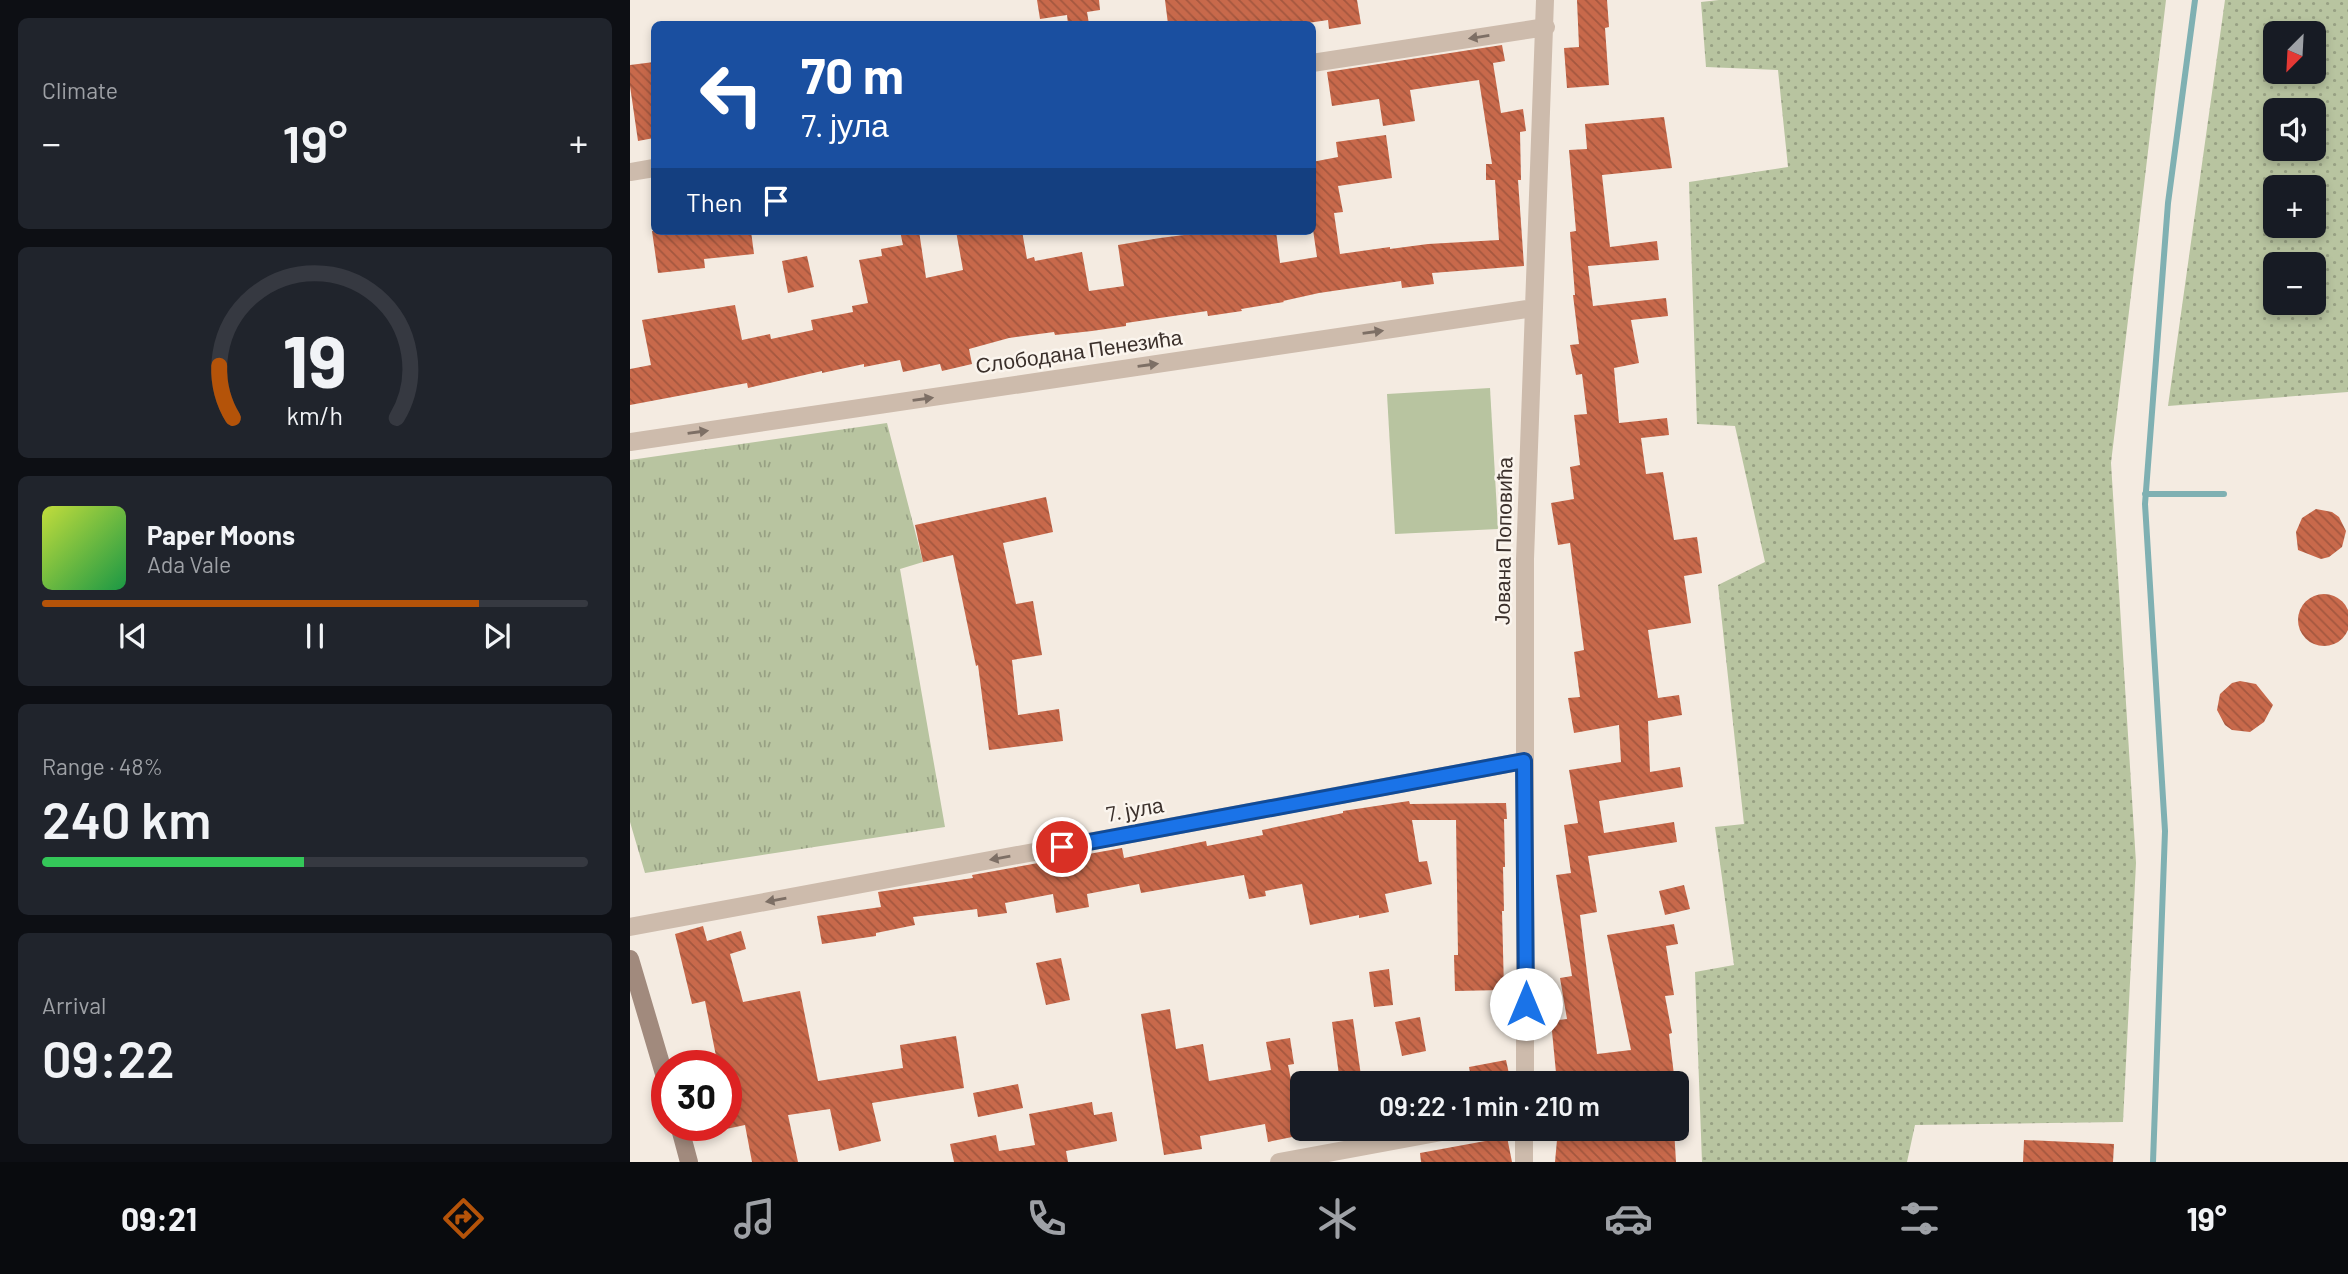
<!DOCTYPE html>
<html lang="en">
<head>
<meta charset="utf-8">
<style>
  body { margin:0; font-family:Barlow,sans-serif; background:#20242c; color:#f1f3f6; height:100vh; display:flex; flex-direction:column; font-size:26px; white-space:nowrap }
  * { box-sizing:border-box; margin:0 }
  p { font-size:23px; color:#9ea1a6 }
  .icon { flex:none; width:38px; height:38px; fill:none; stroke:currentColor; stroke-width:2; stroke-linecap:round; stroke-linejoin:round }
  .map { position:relative; flex:1; overflow:hidden }
  .panel { display:flex; flex-direction:column; gap:18px; padding:18px; background:#0d0f14; width:630px }
  .panel>* { flex:none }
  .hud { position:absolute; left:21px; top:21px; width:665px; height:214px; border-radius:10px; box-shadow:0 4px 10px #0003; background:#1a4fa0; color:#fff; overflow:hidden }
  .needle { width:46px; rotate:204deg }
  .controls { position:absolute; left:1633px; top:21px; display:grid; gap:14px }
  .controls a { display:grid; place-items:center; width:63px; height:63px; border-radius:10px; background:#171b24; box-shadow:0 4px 10px #0003; font-size:35px }
  .speed { position:absolute; left:21px; top:1050px; display:flex; gap:14px; font-size:35px; font-weight:700; text-align:center }
  .speed>* { display:grid; place-content:center; width:91px; height:91px; border-radius:50%; background:#171b24; box-shadow:0 4px 10px #0003; line-height:1 }
  .speed .limit { border:10px solid #d22; background:#fff; color:#111 }
  .pin { position:absolute; display:grid; place-items:center; width:60px; height:60px; color:#fff; margin:-30px; border:4px solid #fff; border-radius:50%; box-shadow:0 2px 7px #0007 }
  .me { position:absolute; width:77px; margin:-38px; rotate:0deg; stroke-linejoin:round; filter:drop-shadow(0 0 5px #0008) }
  .turn { display:flex; align-items:center; gap:24px; height:147px; padding:0 35px; font-size:32px }
  .turn .icon { width:91px; height:91px; stroke-width:2.5 }
  .turn b { display:block; font-size:49px; line-height:60px }
  .then { display:flex; align-items:center; height:66px; padding:0 35px; background:#0003; gap:14px; font-size:26px }
  .big { font-size:52px; font-weight:600; line-height:1.1 }
  .panel .tile { flex:1; display:flex; flex-direction:column; justify-content:center; gap:10px; min-width:0; padding:0 24px; border-radius:10px; background:#20242c }
  .panel .dial { align-items:center; gap:0 }
  .dial svg { height:182px; overflow:visible; fill:none; stroke:#363941; stroke-width:7; stroke-linecap:round; text-anchor:middle }
  .dial text { fill:#f1f3f6; stroke:none }
  .song { display:flex; align-items:center; gap:21px }
  .cover { width:84px; height:84px; border-radius:10px; background:linear-gradient(135deg,hsl(70 70% 55%),hsl(140 70% 35%)) }
  .played { height:7px; border-radius:4px; background:linear-gradient(90deg,#b45309 80%,#363941 80%) }
  .keys { display:flex; justify-content:space-around; direction:ltr }
  .heat { display:flex; justify-content:space-between; align-items:center; font-size:38px; direction:ltr }
  .charge { height:10px; border-radius:5px; background:linear-gradient(90deg,#34c759 48%,#363941 0) }
  .trip { position:absolute; left:660px; top:1071px; width:399px; height:70px; border-radius:10px; background:#171b24; box-shadow:0 4px 10px #0003; font-weight:600; line-height:70px; text-align:center }
  .menu { display:flex; height:112px; justify-content:space-around; align-items:center; background:#090b0e; color:#9ea1a6 }
  .menu .icon { width:49px; height:49px }
  .menu .active { color:#b45309 }
  .menu b { font-size:32px; color:#f1f3f6 }
  main { display:flex; flex:1; min-height:0 }
  .map>svg:first-child { display:block }
  .grass { fill:url(#grass-dots); fill-rule:evenodd }
  .park { fill:url(#park-tufts) }
  .pitch { fill:#b8c4a0 }
  .lines { fill:none; stroke-linecap:round; stroke-linejoin:round }
  .stream { stroke:#7fb0b2; stroke-width:6 }
  .building { fill:url(#building-back-hatch) }
  .minor { stroke:#cdbbac; stroke-width:18 }
  .secondary { stroke:#a18a7d; stroke-width:18 }
  .oneway { fill:#7d6f65 }
  .route-casing { stroke:#114b97; stroke-width:18 }
  .route { stroke:#1a73e8; stroke-width:12 }
  .labels { text-anchor:middle; stroke-width:5; stroke-linejoin:round; paint-order:stroke }
  .street-label { font-size:21px; fill:#3b302b; stroke:#fbf5ee }
</style>
</head>
<body>
<main>
<section class="panel">
<div class="tile"><p>Climate</p>
<div class="heat"><a>−</a><b class="big">19°</b><a>+</a></div>
</div>
<div class="tile dial"><svg viewBox="0 0 100 80">
<path d="M14 69A42 42 0 1 1 86 69"/>
<path d="M14 69A42 42 0 0 1 8 46" stroke="#b45309"/>
<text x="50" y="56" font-size="32" font-weight="700">19</text>
<text x="50" y="72" font-size="11">km/h</text>
</svg></div>
<div class="tile">
<div class="song"><i class="cover"></i><div><b>Paper Moons</b><p>Ada Vale</p></div></div>
<div class="played"></div>
<div class="keys"><svg class="icon" aria-label="previous" viewBox="0 0 24 24"><path d="M18 5L8 12l10 7zM5 5v14"/></svg><svg class="icon" aria-label="pause" viewBox="0 0 24 24"><path d="M8 5v14M16 5v14"/></svg><svg class="icon" aria-label="next" viewBox="0 0 24 24"><path d="M6 5l10 7-10 7zM19 5v14"/></svg></div>
</div>
<div class="tile"><p>Range · 48%</p><b class="big">240 km</b><div class="charge"></div></div>
<div class="tile"><p>Arrival</p><b class="big">09:22</b></div>
</section>
<div class="map">
<svg width="1718" height="1162" viewBox="0 0 1718 1162">
  <defs>
    <pattern id="grass-dots" width="8" height="8" patternUnits="userSpaceOnUse" patternTransform="scale(1.75)"><rect width="8" height="8" fill="#b8c4a0"/><path d="M2 2h.1M6 6h.1" fill="none" stroke="#97a083" stroke-width="1.8" stroke-linecap="round"/></pattern>
    <pattern id="park-tufts" width="24" height="20" patternUnits="userSpaceOnUse" patternTransform="scale(1.75)"><rect width="24" height="20" fill="#b8c4a0"/><path d="M3 7l-1-3M5 7V3M7 7l1-3M15 17l-1-3M17 17v-4M19 17l1-3" fill="none" stroke="#97a083"/></pattern>
    <pattern id="building-back-hatch" width="6" height="6" patternUnits="userSpaceOnUse" patternTransform="scale(1.75)"><rect width="6" height="6" fill="#c8694b"/><path d="M-1 5l2 2M0 0l6 6M5-1l2 2" fill="none" stroke="#a4573f"/></pattern>
  </defs>
  <rect width="100%" height="100%" fill="#f4ebe1"/>
  <path class="grass" d="M 1089,0 L 1536,0 L 1481,463 L 1506,863 L 1493,1122 L 1285,1125 L 1277,1162 L 1072,1162 L 1065,972 L 1104,965 L 1085,827 L 1114,824 L 1088,585 L 1135,562 L 1105,426 L 1067,424 L 1059,182 L 1158,167 L 1148,70 L 1076,67 L 1071,2 Z
    M 1595,0 L 1718,0 L 1718,392 L 1538,406 ZM 1645,33 L 1684,33 L 1684,72 L 1645,72 ZM 1645,110 L 1684,110 L 1684,149 L 1645,149 ZM 1645,187 L 1684,187 L 1684,226 L 1645,226 ZM 1645,264 L 1684,264 L 1684,303 L 1645,303 Z"/>
  <path class="park" d="M 257,423 L 293,562 L 270,569 L 315,827 L 15,873 L 0,822 L 0,460 Z"/>
  <path class="pitch" d="M 860,388 L 868,529 L 765,534 L 757,394 Z"/>
  <g class="lines">
    <path class="stream" d="M 1515,494 L 1594,494
      M 1523,1162 L 1535,831 L 1515,504 L 1538,203 L 1565,0"/>
  </g>
  <path class="building" d="M 407,0 L 469,0 L 470,10 L 457,12 L 459,24 L 438,24 L 437,15 L 410,19 Z
    M 535,0 L 727,0 L 731,24 L 699,29 L 698,20 L 671,24 L 538,24 Z
    M 947,0 L 977,0 L 979,27 L 975,28 L 979,85 L 937,88 L 934,48 L 949,47 Z
    M 872,45 L 875,61 L 863,63 L 871,113 L 893,109 L 896,131 L 890,132 L 891,180 L 888,180 L 894,266 L 802,273 L 804,284 L 772,288 L 771,281 L 689,293 L 653,301 L 654,302 L 611,309 L 612,311 L 578,316 L 577,311 L 496,323 L 496,326 L 462,331 L 425,335 L 424,332 L 379,338 L 339,349 L 342,364 L 312,371 L 310,364 L 273,372 L 270,360 L 234,367 L 234,364 L 192,373 L 192,371 L 118,388 L 117,383 L 0,405 L 0,369 L 21,365 L 12,320 L 105,305 L 112,340 L 140,334 L 141,339 L 183,330 L 181,320 L 223,312 L 222,306 L 238,303 L 229,260 L 252,256 L 251,249 L 273,245 L 270,231 L 289,231 L 296,278 L 333,270 L 326,231 L 392,231 L 397,259 L 404,257 L 405,261 L 452,252 L 459,291 L 494,286 L 488,245 L 530,238 L 586,231 L 646,231 L 650,263 L 687,257 L 682,223 L 682,162 L 708,157 L 706,142 L 756,135 L 762,178 L 708,186 L 713,212 L 704,213 L 710,254 L 760,247 L 760,249 L 798,244 L 869,240 L 865,180 L 856,180 L 856,164 L 862,164 L 849,80 L 780,90 L 785,121 L 753,126 L 749,99 L 702,106 L 697,72 Z
    M 24,62 L 24,138 L 8,141 L 0,86 L 0,65 Z
    M 1034,117 L 1042,168 L 972,175 L 980,247 L 1027,241 L 1029,260 L 958,266 L 963,306 L 1036,298 L 1038,316 L 1001,320 L 1009,363 L 984,368 L 989,423 L 1037,418 L 1039,435 L 1011,438 L 1016,474 L 1033,472 L 1044,540 L 1067,537 L 1072,573 L 1054,576 L 1061,623 L 1018,630 L 1028,698 L 1049,695 L 1052,715 L 1018,721 L 1020,772 L 1050,767 L 1053,787 L 969,801 L 974,833 L 1044,822 L 1047,842 L 958,856 L 967,912 L 950,915 L 967,1054 L 1001,1050 L 977,935 L 1044,924 L 1048,944 L 1036,946 L 1044,995 L 1035,996 L 1042,1033 L 1039,1034 L 1045,1083 L 927,1083 L 921,1021 L 937,1019 L 930,978 L 942,976 L 926,875 L 941,873 L 934,825 L 948,823 L 939,770 L 991,762 L 989,725 L 944,733 L 938,698 L 950,697 L 944,652 L 954,650 L 940,543 L 928,545 L 921,503 L 944,499 L 940,467 L 950,465 L 944,415 L 957,414 L 952,374 L 946,375 L 940,345 L 949,344 L 943,295 L 945,295 L 940,232 L 946,231 L 939,150 L 957,149 L 955,124 Z
    M 22,231 L 121,231 L 124,254 L 74,259 L 75,268 L 28,273 Z
    M 177,256 L 184,287 L 158,293 L 152,261 Z
    M 416,497 L 423,532 L 373,543 L 386,604 L 403,601 L 412,655 L 382,660 L 388,715 L 429,709 L 433,741 L 359,750 L 348,665 L 346,666 L 323,555 L 293,562 L 285,525 Z
    M 1686,509 L 1702,512 L 1709,517 L 1716,531 L 1712,547 L 1699,557 L 1691,559 L 1668,550 L 1666,532 L 1672,518 Z
    M1668 620a26 26 0 1 1 52 0a26 26 0 1 1-52 0Z
    M 1610,681 L 1626,684 L 1643,705 L 1634,722 L 1620,732 L 1602,730 L 1595,725 L 1587,710 L 1590,694 L 1602,683 Z
    M 779,801 L 780,804 L 876,803 L 877,819 L 874,819 L 875,867 L 873,867 L 874,911 L 872,911 L 874,990 L 825,991 L 824,955 L 828,955 L 826,820 L 782,820 L 789,862 L 797,861 L 802,884 L 755,894 L 759,912 L 729,918 L 729,915 L 680,925 L 672,884 L 635,891 L 636,896 L 619,899 L 614,875 L 511,893 L 509,884 L 457,894 L 459,907 L 426,913 L 423,894 L 375,903 L 377,913 L 348,917 L 347,909 L 283,917 L 285,925 L 246,933 L 246,936 L 192,944 L 187,916 L 251,907 L 248,892 L 343,878 L 342,875 L 492,848 L 494,858 L 576,841 L 577,846 L 633,835 L 632,830 L 713,813 L 713,811 Z
    M 1054,885 L 1060,909 L 1035,915 L 1029,891 Z
    M 73,926 L 77,941 L 111,931 L 116,949 L 100,954 L 113,1002 L 170,991 L 188,1081 L 273,1068 L 270,1045 L 326,1036 L 334,1088 L 242,1103 L 251,1141 L 209,1151 L 200,1109 L 158,1115 L 168,1162 L 122,1162 L 115,1125 L 96,1129 L 96,1066 L 88,1066 L 75,1001 L 62,1004 L 45,934 Z
    M 431,958 L 440,1000 L 416,1005 L 406,963 Z
    M 759,969 L 763,1005 L 744,1007 L 739,972 Z
    M 540,1009 L 546,1049 L 573,1044 L 579,1081 L 641,1070 L 636,1042 L 660,1038 L 664,1064 L 658,1065 L 667,1109 L 672,1108 L 672,1135 L 638,1142 L 635,1124 L 570,1136 L 572,1149 L 534,1155 L 511,1014 Z
    M 790,1017 L 796,1051 L 772,1056 L 765,1022 Z
    M 723,1019 L 732,1083 L 710,1083 L 702,1022 Z
    M 876,1060 L 881,1083 L 842,1083 L 839,1067 Z
    M 388,1084 L 393,1108 L 348,1117 L 343,1093 Z
    M 462,1102 L 464,1115 L 482,1112 L 487,1141 L 436,1151 L 438,1162 L 324,1162 L 320,1144 L 366,1135 L 369,1151 L 405,1145 L 399,1114 Z
    M 928,1129 L 1044,1129 L 1046,1162 L 925,1162 Z
    M 877,1137 L 882,1162 L 791,1162 L 790,1153 Z
    M 1394,1140 L 1484,1144 L 1483,1162 L 1393,1162 Z"/>
  <g class="lines">
    <path class="minor" d="M 682,63 L 916,27
      M 0,172 L 24,168
      M 0,442 L 904,308
      M 0,927 L 894,761
      M 895,1083 L 895,559 L 915,0
      M 894,1129 L 894,1162
      M 649,1162 L 828,1129"/>
    <path class="secondary" d="M 0,959 L 37,1084
      M 49,1125 L 59,1162"/>
  </g>
  <defs><path id="oneway-solid" d="M-6-.8H1V-3.2L6.5 0L1 3.2V.8H-6Z" transform="scale(1.75)"/></defs>
  <g class="oneway">
    <use href="#oneway-solid" transform="translate(849 37) rotate(171)"/>
    <use href="#oneway-solid" transform="translate(743 332) rotate(-8)"/>
    <use href="#oneway-solid" transform="translate(518 365) rotate(-8)"/>
    <use href="#oneway-solid" transform="translate(293 399) rotate(-8)"/>
    <use href="#oneway-solid" transform="translate(68 432) rotate(-8)"/>
    <use href="#oneway-solid" transform="translate(370 858) rotate(170)"/>
    <use href="#oneway-solid" transform="translate(146 900) rotate(170)"/>
  </g>
  <g class="lines">
    <g class="route-casing">
      <path id="route" d="M 432,847 L 894,761 L 896,1004"/>
    </g>
    <use href="#route" class="route"/>
  </g>
  <g class="labels">
    <g class="street-label">
      <text transform="translate(449 352) rotate(-8)" y="7">Слободана Пенезића</text>
      <text transform="translate(874 541) rotate(-89)" y="7">Јована Поповића</text>
      <text transform="translate(505 810) rotate(-10)" y="7">7. јула</text>
    </g>
  </g>
</svg>
<div class="controls">
<a><svg class="needle" viewBox="-14 -14 28 28"><path d="M0-13l5 13h-10z" fill="#e53935"/><path d="M0 13l5-13h-10z" fill="#9ea1a6"/></svg></a>
<a><svg class="icon" aria-label="sound" viewBox="0 0 24 24"><path d="M4 9h4l5-4v14l-5-4H4zM17 9q2 3 0 6"/></svg></a>
<a>+</a>
<a>−</a>
</div>
<div class="speed"><div class="limit">30</div></div>
<div class="pin" style="left:432px;top:847px;background:#d93025"><svg class="icon" aria-label="arrive" viewBox="0 0 24 24"><path d="M6 21V4h12l-3 4 3 4H6"/></svg></div>
<svg class="me" style="left:896px;top:1004px" viewBox="-20 -20 40 40"><circle r="19" fill="#fff"/><path d="M0-13L10 11 0 6-10 11z" fill="#1a73e8"/></svg>
<div class="trip">09:22 · 1 min · 210 m</div>
<div class="hud">
<div class="turn"><svg class="icon" aria-label="left" viewBox="0 0 24 24"><path d="M17 20v-9H6M10 6l-5 5 5 5"/></svg><div><b>70 m</b>7. јула</div></div>
<div class="then">Then<svg class="icon" aria-label="arrive" viewBox="0 0 24 24"><path d="M6 21V4h12l-3 4 3 4H6"/></svg></div>
</div>
</div>
</main>
<nav class="menu">
<b>09:21</b>
<svg class="icon active" aria-label="directions" viewBox="0 0 24 24"><path d="M12 3l9 9-9 9-9-9zM9 14v-3h6M13 9l2 2-2 2"/></svg>
<svg class="icon" aria-label="music" viewBox="0 0 24 24"><path d="M9 18V5l10-2v13"/><circle cx="6" cy="18" r="3"/><circle cx="16" cy="16" r="3"/></svg>
<svg class="icon" aria-label="phone" viewBox="0 0 24 24"><path d="M5 4h4l2 5-3 2q2 4 5 5l2-3 5 2v4C11 20 4 13 5 4z"/></svg>
<svg class="icon" aria-label="climate" viewBox="0 0 24 24"><path d="M12 3v18M4 7l16 10M4 17L20 7"/></svg>
<svg class="icon" aria-label="car" viewBox="0 0 24 24"><path d="M5 17H2v-5l4-1 3-4h7l3 4 3 1v5h-3M9 17h6M6 11h13"/><circle cx="7" cy="17" r="2"/><circle cx="17" cy="17" r="2"/></svg>
<svg class="icon" aria-label="filters" viewBox="0 0 24 24"><path d="M4 7h16M4 17h16"/><circle cx="9" cy="7" r="2"/><circle cx="15" cy="17" r="2"/></svg>
<b>19°</b>
</nav>
</body>
</html>
